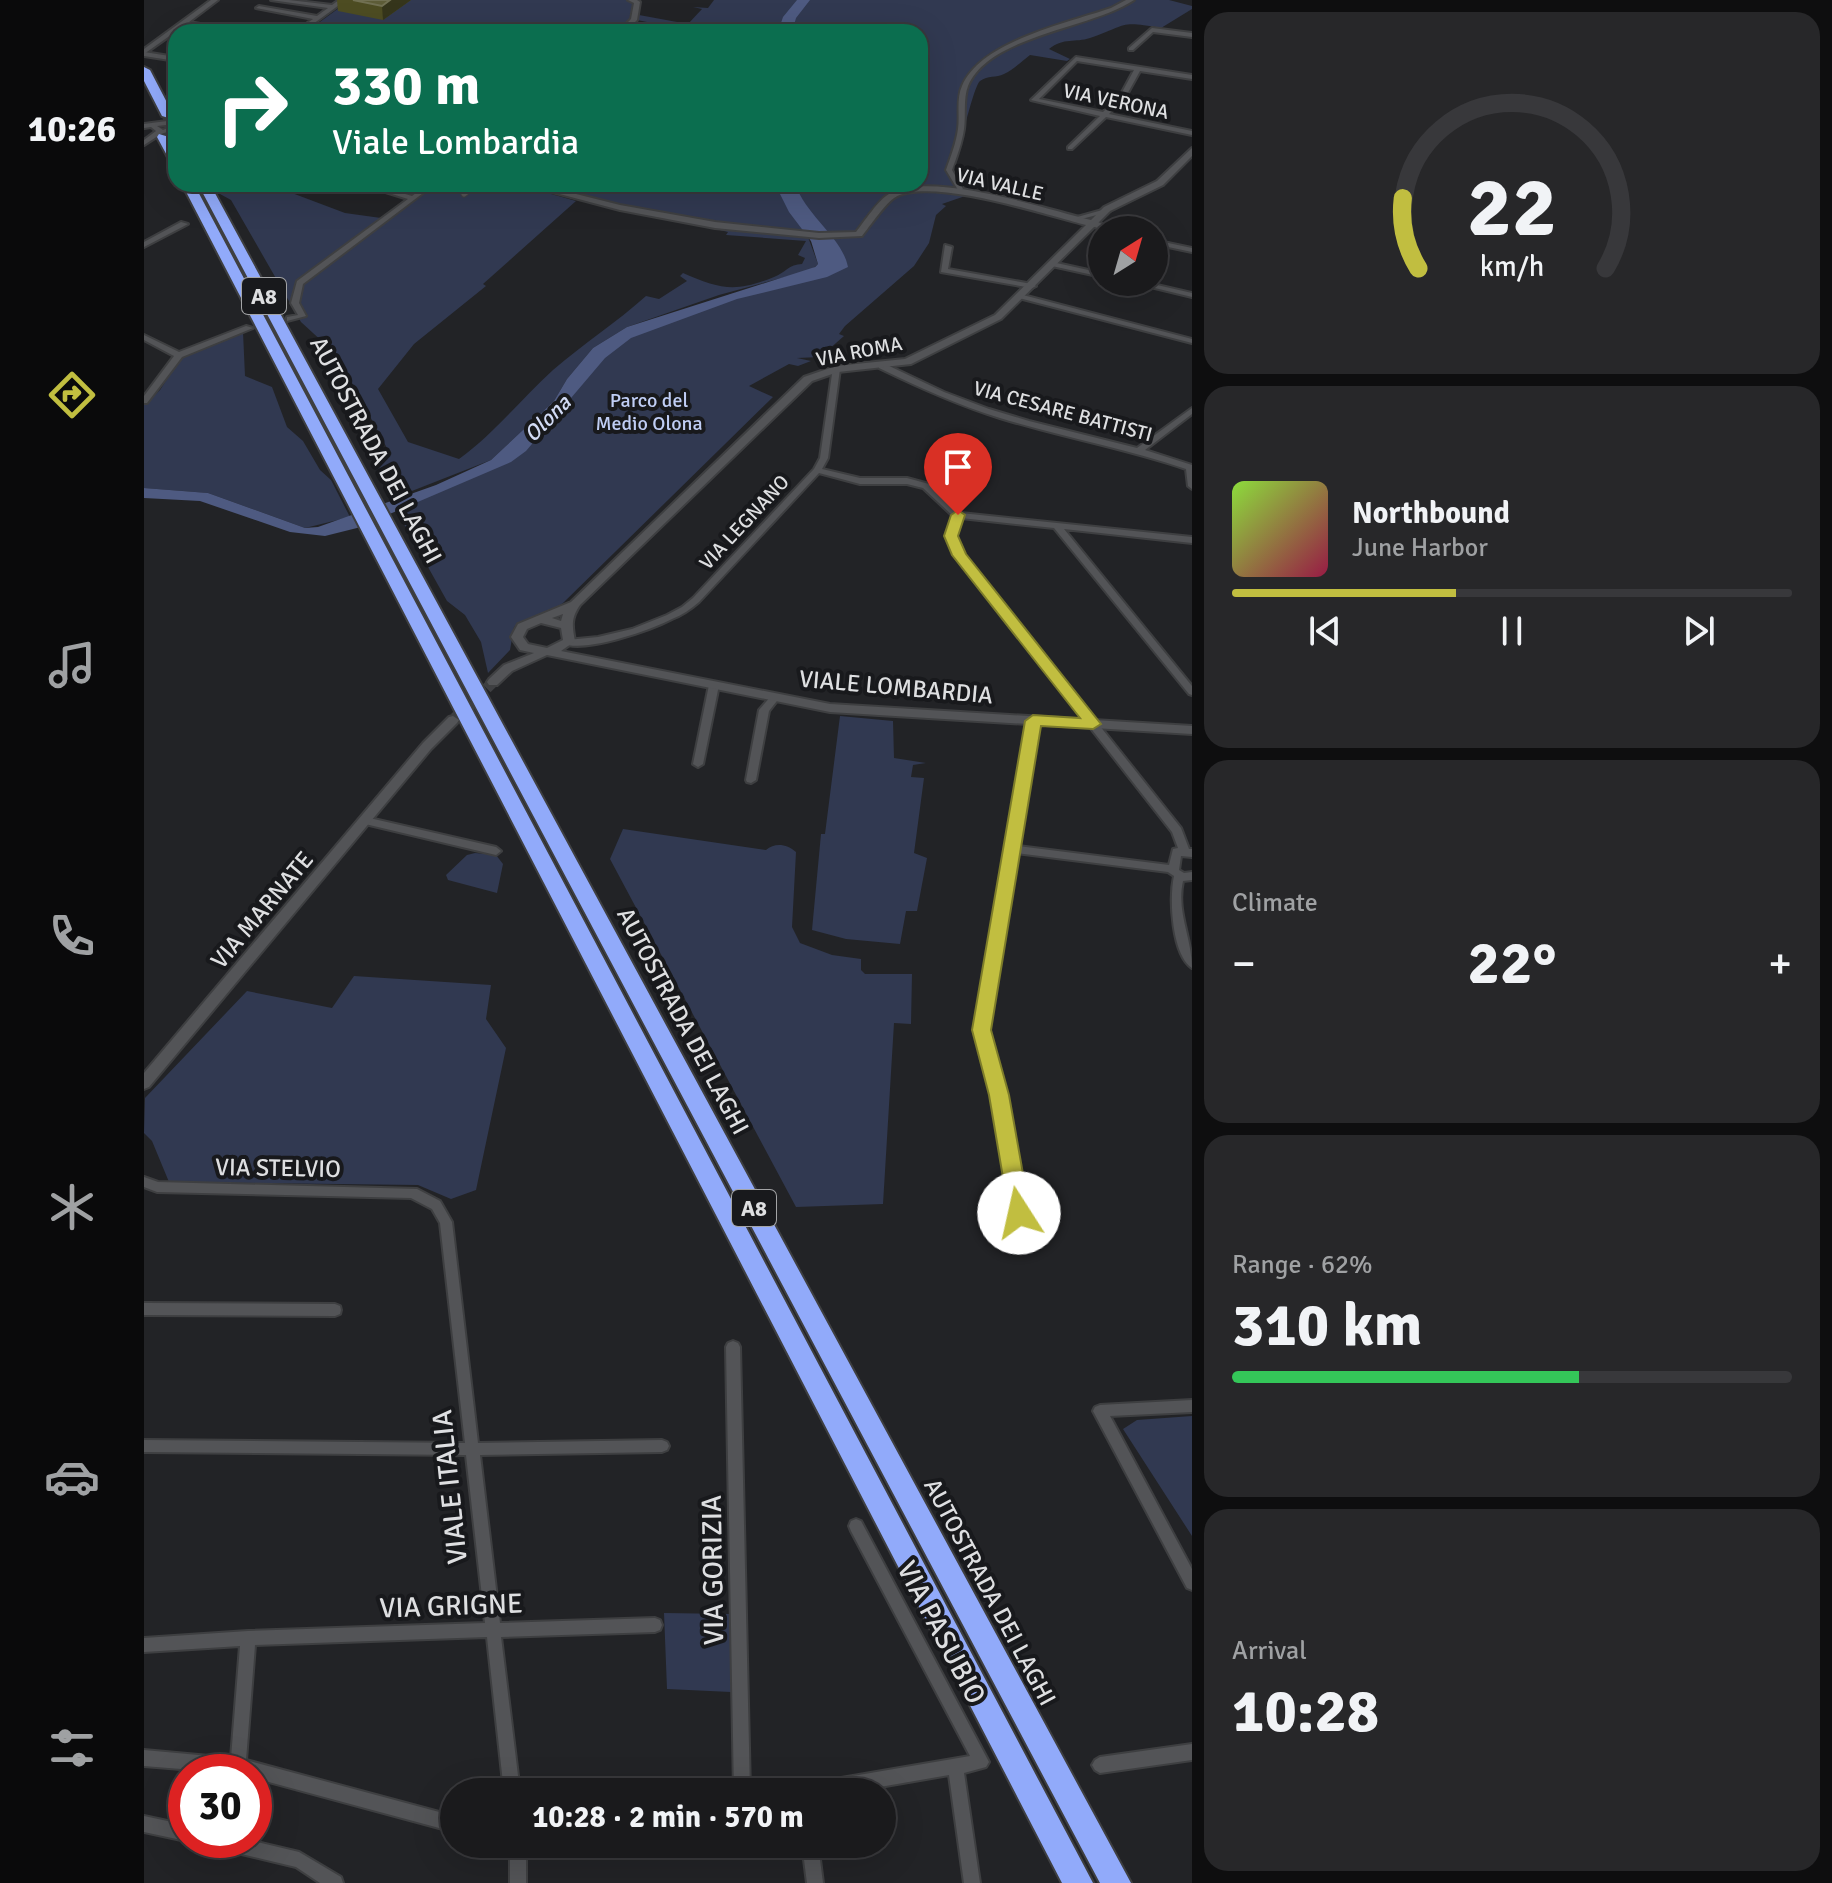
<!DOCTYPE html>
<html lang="en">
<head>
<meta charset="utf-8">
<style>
  body { margin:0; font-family:Signika,sans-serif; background:#272729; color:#f1f3f6; height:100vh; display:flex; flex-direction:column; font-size:30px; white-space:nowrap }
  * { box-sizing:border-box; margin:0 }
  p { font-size:26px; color:#9fa1a3 }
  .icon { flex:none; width:44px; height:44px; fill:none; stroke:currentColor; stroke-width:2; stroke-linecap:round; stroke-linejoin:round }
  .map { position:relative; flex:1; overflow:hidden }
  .panel { display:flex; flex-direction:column; gap:12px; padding:12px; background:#0e0e0f; width:640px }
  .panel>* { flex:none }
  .hud { position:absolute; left:24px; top:24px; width:760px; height:168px; border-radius:24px; box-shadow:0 8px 32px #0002,0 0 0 2px #38383b; background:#0b6e4f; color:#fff; overflow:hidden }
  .needle { width:52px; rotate:37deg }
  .fabs { position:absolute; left:944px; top:216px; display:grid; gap:16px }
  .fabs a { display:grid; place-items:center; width:80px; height:80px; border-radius:50%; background:#1a1a1c; box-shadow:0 8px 32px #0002,0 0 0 2px #38383b; font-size:40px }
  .speed { position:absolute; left:24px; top:1754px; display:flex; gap:16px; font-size:40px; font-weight:700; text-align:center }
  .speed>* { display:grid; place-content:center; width:104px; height:104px; border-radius:50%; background:#1a1a1c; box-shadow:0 8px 32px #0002,0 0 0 2px #38383b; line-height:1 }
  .speed .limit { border:12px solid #d22; background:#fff; color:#111 }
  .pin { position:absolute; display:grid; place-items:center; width:68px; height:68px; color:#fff; margin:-82px -34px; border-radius:50% 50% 50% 0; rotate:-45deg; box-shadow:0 0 8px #0007 }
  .pin .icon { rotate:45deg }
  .me { position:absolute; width:88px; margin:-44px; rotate:350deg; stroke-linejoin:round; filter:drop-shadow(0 0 6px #0008) }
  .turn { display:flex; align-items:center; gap:28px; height:168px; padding:0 32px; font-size:36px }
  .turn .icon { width:104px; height:104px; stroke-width:2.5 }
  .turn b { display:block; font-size:56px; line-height:68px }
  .big { font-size:60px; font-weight:700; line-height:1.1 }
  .panel .tile { flex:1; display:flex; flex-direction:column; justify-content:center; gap:12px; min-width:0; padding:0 28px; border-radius:24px; background:#272729 }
  .panel .dial { align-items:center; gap:0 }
  .dial svg { height:208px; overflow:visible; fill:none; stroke:#38383b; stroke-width:7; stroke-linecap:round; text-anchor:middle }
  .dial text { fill:#f1f3f6; stroke:none }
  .song { display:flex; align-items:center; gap:24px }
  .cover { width:96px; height:96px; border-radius:12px; background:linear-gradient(135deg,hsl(90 70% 55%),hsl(340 70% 35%)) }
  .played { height:8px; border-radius:4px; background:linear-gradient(90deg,#c1be40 40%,#38383b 40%) }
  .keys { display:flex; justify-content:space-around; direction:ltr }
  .heat { display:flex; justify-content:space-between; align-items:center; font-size:44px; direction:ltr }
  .charge { height:12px; border-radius:6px; background:linear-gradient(90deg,#34c759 62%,#38383b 0) }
  .trip { position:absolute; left:296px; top:1778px; width:456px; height:80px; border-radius:40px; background:#1a1a1c; box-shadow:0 8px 32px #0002,0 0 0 2px #38383b; font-weight:700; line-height:80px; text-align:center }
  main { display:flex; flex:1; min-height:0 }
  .tab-bar { display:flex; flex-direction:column; width:144px; justify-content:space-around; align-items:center; background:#0a0a0b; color:#9fa1a3 }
  .tab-bar .icon { width:56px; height:56px }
  .tab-bar .selected { color:#c1be40 }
  .tab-bar b { font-size:36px; color:#f1f3f6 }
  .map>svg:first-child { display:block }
  .green { fill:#313951 }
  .water { fill:#4e5a81 }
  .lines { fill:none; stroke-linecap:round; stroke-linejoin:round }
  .river { fill:#4e5a81; fill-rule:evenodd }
  .tertiary-tunnel-far1 { stroke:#3e3f42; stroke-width:11; stroke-dasharray:11 5; stroke-linecap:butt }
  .tertiary-tunnel { stroke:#3e3f42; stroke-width:14; stroke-dasharray:14 7; stroke-linecap:butt }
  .motorway-tunnel { stroke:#3e3f42; stroke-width:12; stroke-dasharray:12 6; stroke-linecap:butt }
  .pedestrian-casing { stroke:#3e3f41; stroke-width:7 }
  .minor-casing { stroke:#3e3f41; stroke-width:4 }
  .tertiary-casing { stroke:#3e3f41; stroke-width:4 }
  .motorway-casing { stroke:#3e3f41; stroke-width:4 }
  .pedestrian { stroke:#535457; stroke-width:5 }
  .minor { fill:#535457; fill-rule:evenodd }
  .tertiary { fill:#535457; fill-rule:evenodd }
  .motorway { fill:#91aafa; fill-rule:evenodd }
  .wall { fill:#4d4c22 }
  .shaded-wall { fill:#35351b }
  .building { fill:#5d5c37; stroke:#717052; stroke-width:2 }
  .route { fill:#c1be40; stroke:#7d7c2a; stroke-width:2 }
  .labels { text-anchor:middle; stroke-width:8; stroke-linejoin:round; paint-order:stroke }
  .far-street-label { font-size:20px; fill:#dedfe1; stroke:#18191c }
  .far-park-label { font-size:20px; fill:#c0cef5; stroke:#18191c }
  .shield { fill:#18191c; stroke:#a3a4a6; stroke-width:2 }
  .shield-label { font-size:22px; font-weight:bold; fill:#dedfe1 }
  .far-water-label { font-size:22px; font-style:italic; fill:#d2dbf5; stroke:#18191c }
  .street-label { font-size:24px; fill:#dedfe1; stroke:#18191c }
  .near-street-label { font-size:28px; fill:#dedfe1; stroke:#18191c }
</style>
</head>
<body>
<main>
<nav class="tab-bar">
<b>10:26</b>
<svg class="icon selected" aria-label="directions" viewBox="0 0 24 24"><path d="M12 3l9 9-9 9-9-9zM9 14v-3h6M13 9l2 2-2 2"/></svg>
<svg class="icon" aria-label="music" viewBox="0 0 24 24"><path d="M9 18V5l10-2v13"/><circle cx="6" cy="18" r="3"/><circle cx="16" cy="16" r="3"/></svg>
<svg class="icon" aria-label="phone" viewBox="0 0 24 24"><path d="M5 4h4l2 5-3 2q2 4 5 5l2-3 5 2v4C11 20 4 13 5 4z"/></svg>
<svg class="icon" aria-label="climate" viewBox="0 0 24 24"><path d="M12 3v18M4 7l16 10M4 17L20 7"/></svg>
<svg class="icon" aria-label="car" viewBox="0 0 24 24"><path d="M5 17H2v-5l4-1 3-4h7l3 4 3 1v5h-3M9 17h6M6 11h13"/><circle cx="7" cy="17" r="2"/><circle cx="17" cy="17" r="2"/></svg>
<svg class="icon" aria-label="filters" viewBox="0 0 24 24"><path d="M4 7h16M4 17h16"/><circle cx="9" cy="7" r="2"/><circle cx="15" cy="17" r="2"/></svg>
</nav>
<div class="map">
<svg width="1048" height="1883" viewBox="0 0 1048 1883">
  <rect width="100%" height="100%" fill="#222326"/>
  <path class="green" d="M 206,0 L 486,0 L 493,2 L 494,9 L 482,27 L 504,32 L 162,32 Z
    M 570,0 L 1025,0 L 1048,6 L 1048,9 L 1017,28 C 973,20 983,26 946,38 C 931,43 920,37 905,49 L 926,59 L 923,61 L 886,55 C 878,61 869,70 860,74 C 852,78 844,75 836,81 C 829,87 814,156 809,172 L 815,186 L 827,194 L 798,204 L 802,206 L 792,215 L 785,243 L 770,266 L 701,326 L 695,334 L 700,336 L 676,357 L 653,358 L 667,361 L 654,366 L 645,364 L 605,386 L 629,397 L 419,603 C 404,614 388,615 370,627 L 366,650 L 344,673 L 337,642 L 321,615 L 303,601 L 251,508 L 347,468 L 462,346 L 587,294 L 690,272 L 664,237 L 674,264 L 667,270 L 575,295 L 483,327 L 449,348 L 423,379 L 410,401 L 347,460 L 250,498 L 229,465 L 244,450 L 193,355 L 157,322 L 87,200 L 76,194 L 70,184 L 124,184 L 201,213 L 237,218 L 289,184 L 372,184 L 432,201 L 339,284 L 342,286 L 270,344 L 234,389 L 264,442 L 315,459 C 351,433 377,399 409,370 C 439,344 473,322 502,296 L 515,299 L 543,281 L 536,276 L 539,273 C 576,289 591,293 630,277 C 641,273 645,264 658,264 L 661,258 L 654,255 L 662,241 L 582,235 L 584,232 L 384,184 L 776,184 L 776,32 L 509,32 L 518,25 L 493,20 L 495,15 L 544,24 L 558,9 L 549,7 L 564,8 Z
    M 99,332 L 101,376 L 128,387 L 143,427 L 159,441 L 176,470 L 187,480 L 206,517 L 161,528 L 64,493 L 0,488 L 0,405 L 16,390 L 38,356 Z
    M 696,716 L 749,721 L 750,758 L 782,763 L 769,765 L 767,777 L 780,778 L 770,853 L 783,858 L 773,911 L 762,911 L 756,944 L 702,939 L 668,930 L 677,834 L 681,834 Z
    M 479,829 L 622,850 C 631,842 643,844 652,852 L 648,927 L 656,943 L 688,955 L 717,959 L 717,970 L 721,974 L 768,974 L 767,1024 L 750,1023 L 739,1204 L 652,1207 L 466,859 Z
    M 331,853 L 352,855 L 359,864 L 353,893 L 304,880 L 302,875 L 323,855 Z
    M 210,976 L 347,985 L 342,1019 L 362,1048 L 332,1190 L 307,1199 L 274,1185 L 25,1182 L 8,1141 L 0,1133 L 1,1098 L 103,991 L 188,1008 Z
    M 1048,1416 L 1048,1536 L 979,1429 L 993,1420 Z
    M 520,1613 L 586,1614 L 587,1692 L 523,1689 Z"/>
  <path class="water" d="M 631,184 L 651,184 C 663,217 698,237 704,267 L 683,277 L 593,299 L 487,338 L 461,358 L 382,451 L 367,462 L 213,528 L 181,536 L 146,532 L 56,501 L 0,498 L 0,488 L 64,493 L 161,528 L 174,527 L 292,485 L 347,460 L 410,401 L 423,379 L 449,348 L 483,327 L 671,267 L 674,264 L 667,241 L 645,212 Z"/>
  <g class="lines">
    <path class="river" d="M 653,0 L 666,0 L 652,18 L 648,32 L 634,32 L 639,17 Z"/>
    <path class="tertiary-tunnel-far1" d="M 320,711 L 349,682"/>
    <path class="tertiary-tunnel" d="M 312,719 L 322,709"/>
    <path class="motorway-tunnel" d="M 24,116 L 32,133"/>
    <g class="pedestrian-casing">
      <path id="pedestrian" d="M 320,194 L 333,184"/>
    </g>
    <g class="minor-casing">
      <path id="minor" d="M 67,0 L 74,0 L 45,22 L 101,32 L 86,32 L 41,25 L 0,54 L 0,49 Z
        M 127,0 L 145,0 L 188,5 L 195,0 L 202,0 L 158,32 L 151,32 L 169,19 L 112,8 L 115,6 L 173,16 L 184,8 Z
        M 484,0 L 493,0 L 496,2 L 493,20 L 481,32 L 474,32 L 487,19 L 490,3 Z
        M 982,0 L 990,0 C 947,29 845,35 824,86 C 819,99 822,115 820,129 C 818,143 813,156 808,170 L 819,189 L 814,190 L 802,170 C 807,156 812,143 814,129 C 816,115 812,99 818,86 C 837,41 924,23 967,8 Z
        M 1008,28 L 1048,33 L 1048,37 L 1009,32 L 989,50 L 985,50 L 985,48 Z
        M 932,57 L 1048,75 L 1048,79 L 996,71 L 981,98 L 965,114 L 1048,131 L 1048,135 L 962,117 L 928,149 L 924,149 L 924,147 L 956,116 L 887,100 ZM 933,61 L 990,70 L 976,96 L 959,112 L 895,99 Z
        M 23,121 L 32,125 L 32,129 L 17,134 L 0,145 L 0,140 L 12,131 L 7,127 L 0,128 L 0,124 ZM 22,125 L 26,127 L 19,130 L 13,126 Z
        M 216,184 L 227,184 L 268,196 L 284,184 L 291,184 L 159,284 L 155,303 L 162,316 L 143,321 L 143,317 L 154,315 L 147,303 L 153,281 L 264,199 Z
        M 962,209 L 966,211 L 964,212 L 930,221 L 926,219 Z
        M 37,222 L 44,224 L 0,247 L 0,242 Z
        M 948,222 L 954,222 L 970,230 L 960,230 L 948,226 Z
        M 1010,240 L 1048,248 L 1048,252 L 1010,244 Z
        M 801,245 L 808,247 L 804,269 L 888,284 L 892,286 L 888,288 L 797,272 Z
        M 908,262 L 958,273 L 958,277 L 908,266 Z
        M 986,282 L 1000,282 L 1048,293 L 1048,297 Z
        M 875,294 L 1048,339 L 1048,343 L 875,298 Z
        M 102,326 L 109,328 L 38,357 L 3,403 L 0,403 L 0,396 L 30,356 L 0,340 L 0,335 L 35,352 Z
        M 735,364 L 741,364 L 800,392 L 845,409 L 885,421 L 993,448 L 1048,408 L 1048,414 L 1001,450 L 1048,465 L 1048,489 L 1044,486 L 1042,469 C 981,448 917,437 856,418 C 814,405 774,387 735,368 Z
        M 689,367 L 696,369 L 684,458 L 678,469 L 716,478 L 763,478 L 785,484 L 817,513 L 1048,537 L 1048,543 L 920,529 L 1048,686 L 1048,695 L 1045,694 L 910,528 L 817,518 L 811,536 L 819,554 L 1037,828 L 1045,849 L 1048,849 L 1048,857 L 1037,856 L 1035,870 L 1040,873 L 1048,872 L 1048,880 L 1039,881 C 1032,912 1048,938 1048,968 C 1028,955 1025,899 1030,876 L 1024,872 L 872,853 L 844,1030 L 861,1095 L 881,1213 L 879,1217 L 875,1218 L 871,1217 L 869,1213 L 849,1095 L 832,1030 L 862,849 L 886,719 L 889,718 L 894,721 L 874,846 L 1025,865 L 1029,849 L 1034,848 L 1028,832 L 811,555 L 803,536 L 809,516 L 779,488 L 763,484 L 716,484 L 675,473 L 555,602 C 547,609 538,615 528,619 C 507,630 439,654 418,643 L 423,640 L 454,637 L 488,629 L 523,615 L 538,607 L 549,598 L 670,469 L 676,458 Z
        M 570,682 L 575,685 L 559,764 L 554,767 L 549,764 L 565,685 Z
        M 631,694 L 636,697 L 625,711 L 612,780 L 607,783 L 603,782 L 602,780 L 615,710 L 628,695 Z
        M 221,817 L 352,847 L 357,851 L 352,855 L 217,823 L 216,821 L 217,819 Z
        M 0,1177 L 14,1182 L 273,1189 L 296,1201 L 308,1222 L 334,1443 L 518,1440 L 523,1442 L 525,1446 L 523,1450 L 518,1452 L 336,1455 L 356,1623 L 511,1618 L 516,1620 L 518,1625 L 516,1630 L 511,1632 L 357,1637 L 376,1792 L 360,1792 L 343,1637 L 111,1645 L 102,1760 L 310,1816 L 310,1832 L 110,1778 L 110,1772 L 74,1772 L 0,1766 L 0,1750 L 87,1758 L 96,1646 L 0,1652 L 0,1638 L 104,1631 L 341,1623 L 322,1455 L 0,1452 L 0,1440 L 321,1443 L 296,1223 L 288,1209 L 267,1198 L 13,1192 L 0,1187 Z
        M 0,1303 L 191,1304 L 196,1306 L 197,1310 L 196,1314 L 191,1316 L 0,1315 Z
        M 589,1341 L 594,1343 L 596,1347 L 606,1792 L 590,1792 L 582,1347 L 584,1343 Z
        M 1048,1400 L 1048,1412 L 966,1416 L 1048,1569 L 1048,1590 L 1043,1588 L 949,1411 L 951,1407 L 956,1405 Z
        M 712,1519 L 717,1521 L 845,1762 L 842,1767 L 820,1773 L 836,1883 L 820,1883 L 805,1775 L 707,1792 L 654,1792 L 656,1786 L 662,1784 L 826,1756 L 707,1531 L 705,1526 L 707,1521 Z
        M 1048,1744 L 1048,1760 L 956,1773 L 951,1770 L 948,1765 L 951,1760 L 956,1757 Z
        M 0,1816 L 42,1825 L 42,1840 L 44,1840 L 42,1841 L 0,1832 Z
        M 64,1840 L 105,1840 L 155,1852 L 197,1877 L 199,1883 L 176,1883 L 152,1867 L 72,1848 L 66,1846 Z
        M 366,1844 L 382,1844 L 382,1883 L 366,1883 Z
        M 658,1844 L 674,1844 L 679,1883 L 663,1883 Z"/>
    </g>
    <g class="tertiary-casing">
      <path id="tertiary" d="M 0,52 L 32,57 L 32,61 L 0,56 Z
        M 1048,148 L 1048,156 L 1019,185 L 966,211 L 954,223 L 954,226 L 950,227 L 857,319 L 767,364 L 694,372 L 668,381 L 436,605 C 427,618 428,626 431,641 L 417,651 L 686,704 L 1048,726 L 1048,734 L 686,712 L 403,655 L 368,671 L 353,685 L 345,685 L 343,682 L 345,679 L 360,665 L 390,653 L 376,650 L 367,637 L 374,624 L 427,602 L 660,377 L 692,366 L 761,359 L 851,315 L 942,225 C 903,215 784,176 750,198 C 740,205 726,226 718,236 L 675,238 L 571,228 L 476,210 L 378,184 L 392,184 L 476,205 L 571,222 L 675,233 L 712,232 C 720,222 735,199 745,194 C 787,170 901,209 947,220 L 960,207 L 1013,181 ZM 419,614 L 417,621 L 408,618 ZM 397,623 L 417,628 L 419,640 L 403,648 L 384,644 L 379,637 L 383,629 Z
        M 309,716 L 315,720 L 313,723 L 287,749 L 5,1087 L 0,1089 L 0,1073 L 279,743 L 305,717 Z"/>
    </g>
    <g class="motorway-casing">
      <path id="motorway" d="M 0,67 L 6,70 L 30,116 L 28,119 L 18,116 L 0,81 Z
        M 15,134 L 25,137 L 32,150 L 32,165 L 26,161 L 13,137 Z
        M 38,184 L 50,184 L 949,1883 L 918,1883 Z
        M 54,184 L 66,184 L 987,1883 L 956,1883 Z"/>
    </g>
    <use href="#pedestrian" class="pedestrian"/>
    <use href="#minor" class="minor"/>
    <use href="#tertiary" class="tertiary"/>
    <use href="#motorway" class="motorway"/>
  </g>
  <path class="wall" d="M 193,0 L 267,0 L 239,20 L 194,11 Z"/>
  <path class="shaded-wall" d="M 246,0 L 267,0 L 239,20 L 238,6 Z"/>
  <path class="building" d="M 209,0 L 246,0 L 238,6 Z"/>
  <path class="route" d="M 814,510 L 821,515 L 814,536 L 822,554 L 957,724 L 949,729 L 897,726 L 847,1030 L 865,1095 L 886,1213 L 875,1222 L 865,1213 L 845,1095 L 828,1030 L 881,721 L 889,715 L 936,718 L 808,555 L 800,536 L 807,515 Z"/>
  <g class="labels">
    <g class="far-street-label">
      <text transform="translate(972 101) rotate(12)" y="7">VIA VERONA</text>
      <text transform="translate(856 184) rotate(13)" y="7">VIA VALLE</text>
      <text transform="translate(715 351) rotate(-11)" y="7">VIA ROMA</text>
      <text transform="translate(919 411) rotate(15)" y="7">VIA CESARE BATTISTI</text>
      <text transform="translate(600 522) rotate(-47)" y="7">VIA LEGNANO</text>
    </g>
    <g class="far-park-label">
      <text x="505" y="407">Parco del<tspan x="505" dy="23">Medio Olona</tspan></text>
    </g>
    <g class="shield">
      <rect x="98" y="278" width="44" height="36" rx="6"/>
      <rect x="588" y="1190" width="44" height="36" rx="6"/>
    </g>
    <g class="shield-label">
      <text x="120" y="304">A8</text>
      <text x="610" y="1216">A8</text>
    </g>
    <g class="far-water-label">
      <text transform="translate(403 418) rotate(-45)" y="8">Olona</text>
    </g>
    <g class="street-label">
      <text transform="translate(232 450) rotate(62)" y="8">AUTOSTRADA DEI LAGHI</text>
      <text transform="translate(752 687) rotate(5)" y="8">VIALE LOMBARDIA</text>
      <text transform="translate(118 910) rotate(-50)" y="8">VIA MARNATE</text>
      <text transform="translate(539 1021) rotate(62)" y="8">AUTOSTRADA DEI LAGHI</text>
      <text transform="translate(134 1168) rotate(1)" y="8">VIA STELVIO</text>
      <text transform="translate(846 1592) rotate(62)" y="8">AUTOSTRADA DEI LAGHI</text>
    </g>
    <g class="near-street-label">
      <text transform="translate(305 1487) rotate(-96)" y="10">VIALE ITALIA</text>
      <text transform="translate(568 1570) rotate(-91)" y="10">VIA GORIZIA</text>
      <text transform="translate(307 1605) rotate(-2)" y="10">VIA GRIGNE</text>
      <text transform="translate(798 1632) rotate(62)" y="10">VIA PASUBIO</text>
    </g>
  </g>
</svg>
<div class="fabs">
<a><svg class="needle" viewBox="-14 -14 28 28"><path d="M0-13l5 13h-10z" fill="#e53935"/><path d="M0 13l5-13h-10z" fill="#9fa1a3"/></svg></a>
</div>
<div class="speed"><div class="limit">30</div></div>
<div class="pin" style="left:814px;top:515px;background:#d93025"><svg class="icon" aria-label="arrive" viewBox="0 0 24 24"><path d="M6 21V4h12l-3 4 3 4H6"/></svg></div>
<svg class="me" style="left:875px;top:1213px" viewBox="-20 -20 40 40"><circle r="19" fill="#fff"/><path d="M0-13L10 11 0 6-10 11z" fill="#c1be40"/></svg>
<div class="trip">10:28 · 2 min · 570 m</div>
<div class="hud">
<div class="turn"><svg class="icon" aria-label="right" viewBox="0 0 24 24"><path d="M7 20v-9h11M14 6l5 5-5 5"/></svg><div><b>330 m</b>Viale Lombardia</div></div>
</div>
</div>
<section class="panel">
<div class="tile dial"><svg viewBox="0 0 100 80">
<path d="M14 69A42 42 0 1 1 86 69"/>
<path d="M14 69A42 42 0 0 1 8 42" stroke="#c1be40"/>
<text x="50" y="56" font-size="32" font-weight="700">22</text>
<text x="50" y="72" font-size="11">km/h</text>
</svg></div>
<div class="tile">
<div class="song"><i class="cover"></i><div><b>Northbound</b><p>June Harbor</p></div></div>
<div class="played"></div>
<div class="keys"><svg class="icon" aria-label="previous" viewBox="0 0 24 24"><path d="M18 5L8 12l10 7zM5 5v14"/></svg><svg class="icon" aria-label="pause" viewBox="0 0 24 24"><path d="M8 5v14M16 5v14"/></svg><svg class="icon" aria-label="next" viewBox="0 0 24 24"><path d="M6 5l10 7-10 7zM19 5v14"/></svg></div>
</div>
<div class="tile"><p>Climate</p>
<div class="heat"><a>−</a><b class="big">22°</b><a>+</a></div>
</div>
<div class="tile"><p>Range · 62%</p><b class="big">310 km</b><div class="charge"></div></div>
<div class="tile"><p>Arrival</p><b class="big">10:28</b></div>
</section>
</main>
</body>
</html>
